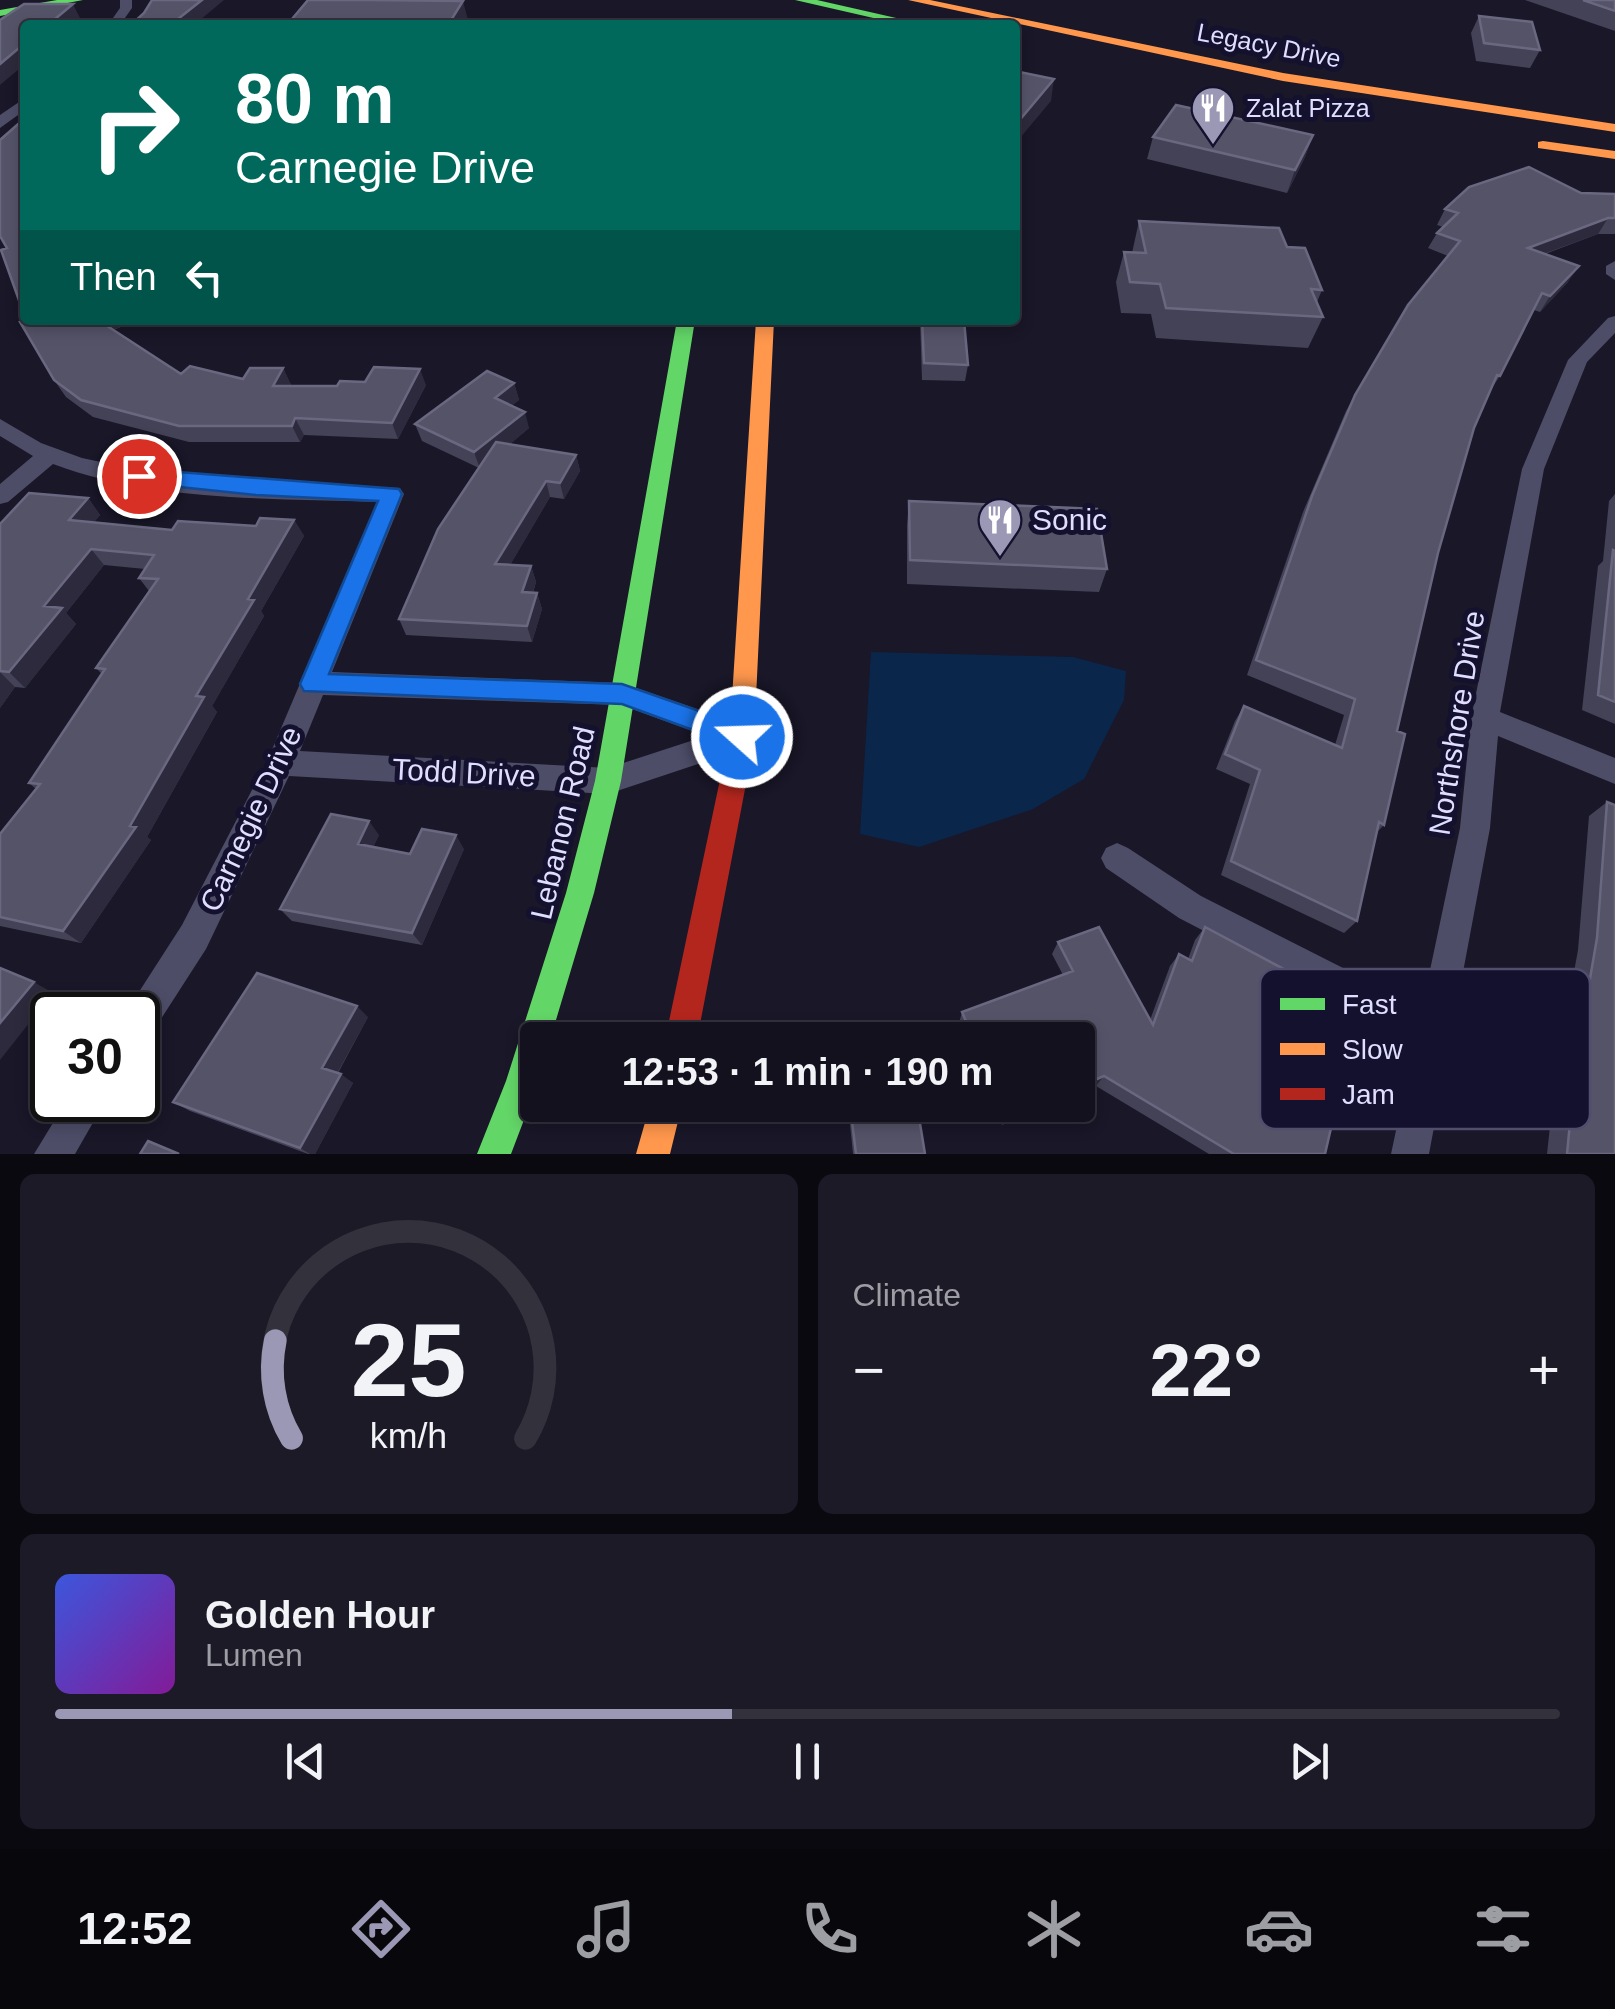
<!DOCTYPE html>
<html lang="en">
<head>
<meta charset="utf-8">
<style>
  body { margin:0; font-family:Arial,sans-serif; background:#1c1a27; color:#f1f3f6; height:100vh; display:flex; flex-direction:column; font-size:38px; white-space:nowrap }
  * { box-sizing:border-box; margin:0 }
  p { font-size:32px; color:#9d9da4 }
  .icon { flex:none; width:55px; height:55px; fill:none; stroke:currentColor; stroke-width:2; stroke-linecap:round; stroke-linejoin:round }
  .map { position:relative; height:1154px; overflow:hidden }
  .drawer { display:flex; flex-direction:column; gap:20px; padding:20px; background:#0a0910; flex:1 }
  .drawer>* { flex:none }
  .banner { position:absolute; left:20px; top:20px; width:1000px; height:305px; border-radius:10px; box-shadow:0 5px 15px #0003,0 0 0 2px #32313c; background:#00695c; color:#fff; overflow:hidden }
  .speed { position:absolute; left:30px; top:992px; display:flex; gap:20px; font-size:50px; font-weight:700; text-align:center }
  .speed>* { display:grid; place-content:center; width:130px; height:130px; border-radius:50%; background:#13111e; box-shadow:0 5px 15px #0003,0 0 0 2px #32313c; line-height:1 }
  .speed .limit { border:5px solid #111; border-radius:15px; background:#fff; color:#111 }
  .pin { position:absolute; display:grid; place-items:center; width:85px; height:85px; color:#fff; margin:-42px; border:5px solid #fff; border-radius:50%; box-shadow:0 2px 10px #0007 }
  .me { position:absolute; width:110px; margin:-55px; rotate:290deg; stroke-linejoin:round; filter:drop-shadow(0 0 8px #0008) }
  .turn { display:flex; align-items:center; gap:35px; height:210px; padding:0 50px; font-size:45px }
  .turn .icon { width:130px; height:130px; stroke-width:2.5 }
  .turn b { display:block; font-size:70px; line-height:85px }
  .then { display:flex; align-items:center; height:95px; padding:0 50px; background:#0003; gap:20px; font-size:38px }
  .big { font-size:75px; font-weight:700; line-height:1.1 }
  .drawer .card { flex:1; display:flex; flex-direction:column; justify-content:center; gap:15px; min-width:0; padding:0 35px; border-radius:15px; background:#1c1a27 }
  .drawer .dial { align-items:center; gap:0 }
  .dial svg { height:260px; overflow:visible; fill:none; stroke:#32313c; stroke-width:7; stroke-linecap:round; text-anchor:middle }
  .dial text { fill:#f1f3f6; stroke:none }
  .song { display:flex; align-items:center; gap:30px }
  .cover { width:120px; height:120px; border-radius:15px; background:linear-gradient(135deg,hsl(230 70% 55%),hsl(290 70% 35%)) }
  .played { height:10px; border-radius:5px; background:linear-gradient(90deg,#9a98b4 45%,#32313c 45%) }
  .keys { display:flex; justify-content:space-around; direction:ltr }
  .heat { display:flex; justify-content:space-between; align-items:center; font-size:55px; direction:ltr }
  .drawer .tiles { flex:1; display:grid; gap:20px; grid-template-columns:1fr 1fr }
  .card:last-child { grid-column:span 2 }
  .trip { position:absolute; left:520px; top:1022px; width:575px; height:100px; border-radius:10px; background:#13111e; box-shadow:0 5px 15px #0003,0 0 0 2px #32313c; font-weight:700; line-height:100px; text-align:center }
  .dock { display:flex; height:160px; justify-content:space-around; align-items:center; background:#08070c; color:#9d9da4 }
  .dock .icon { width:70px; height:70px }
  .dock .selected { color:#9a98b4 }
  .dock b { font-size:45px; color:#f1f3f6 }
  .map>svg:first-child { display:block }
  .water { fill:#0b264b }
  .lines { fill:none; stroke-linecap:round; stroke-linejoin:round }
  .street { fill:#4d4d68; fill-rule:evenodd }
  .fast { fill:#63d668; fill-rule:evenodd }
  .slow { fill:#ff974d; fill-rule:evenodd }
  .jam { fill:#b3261e; fill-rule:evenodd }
  .wall { fill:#444256 }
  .shaded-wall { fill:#2c2a3c }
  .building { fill:#545368; stroke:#6a6880; stroke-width:2.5 }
  .route { fill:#1a73e8; stroke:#114b97; stroke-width:2.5 }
  .labels { text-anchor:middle; stroke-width:10; stroke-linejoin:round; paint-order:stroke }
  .far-street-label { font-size:25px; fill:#dfdeff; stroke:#14112e }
  .far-poi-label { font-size:25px; fill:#dfdeff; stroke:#14112e; text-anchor:start }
  .poi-label { font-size:30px; fill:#dfdeff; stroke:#14112e; text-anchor:start }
  .street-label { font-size:30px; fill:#dfdeff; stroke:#14112e }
  .key { fill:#14112e; stroke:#514e6d; stroke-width:2.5 }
  .key-label { font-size:28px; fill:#dfdeff }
</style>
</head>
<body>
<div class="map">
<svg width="1615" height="1154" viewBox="0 0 1615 1154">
  <rect width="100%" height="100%" fill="#191728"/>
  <path class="water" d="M 871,652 L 1073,657 L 1126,671 L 1124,700 L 1084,779 L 1033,809 L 919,847 L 860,834 Z"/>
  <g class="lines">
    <path class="street" d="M 120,0 L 132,0 L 132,8 L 120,25 L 108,25 L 120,8 Z
      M 25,98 L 25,110 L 0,128 L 0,115 Z
      M 1615,261 L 1615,280 L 1606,274 L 1606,266 Z
      M 1615,316 L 1615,333 L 1587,362 L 1544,469 L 1500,712 L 1615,758 L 1615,784 L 1498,736 L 1490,828 L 1429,1154 L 1391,1154 L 1415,1041 L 1179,918 L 1106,868 L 1101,858 L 1106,848 L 1117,843 L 1128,848 L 1201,896 L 1422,1008 L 1460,828 L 1471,718 L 1522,469 L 1568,360 L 1608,318 Z
      M 0,419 L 41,443 L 82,458 L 129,468 L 244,480 L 400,488 L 404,494 L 332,672 L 622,683 L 752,728 L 756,737 L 752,746 L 608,794 L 289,776 L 206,949 L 150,1036 L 138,1041 L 138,1015 L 124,1015 L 126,1012 L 182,925 L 268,759 L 377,502 C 271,498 154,502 53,464 L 8,502 L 0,504 L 0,484 L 33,456 L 0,436 ZM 323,695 L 621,705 L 706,736 L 608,768 L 300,751 Z
      M 67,1100 L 106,1100 L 75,1154 L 34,1154 Z"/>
    <path class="fast" d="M 57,0 L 83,0 L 0,16 L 0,10 Z
      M 795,0 L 817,0 L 927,25 L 904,25 Z
      M 677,320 L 695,320 L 621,781 L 594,893 L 550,1040 L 538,1040 L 538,1083 L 511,1154 L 477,1154 L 506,1081 L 566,893 L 595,781 Z"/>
    <path class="slow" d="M 908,0 L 930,0 L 1283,73 L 1615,124 L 1615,132 L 1283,81 Z
      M 1543,141 L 1615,151 L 1615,159 L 1538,148 L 1538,142 Z
      M 756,320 L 774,320 L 756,698 L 753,705 L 744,708 L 735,705 L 732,698 Z
      M 650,1105 L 682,1105 L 670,1154 L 636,1154 Z"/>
    <path class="jam" d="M 744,688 L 753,691 L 756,698 L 755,737 L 697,1040 L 665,1040 L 729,737 L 735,691 Z"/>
  </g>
  <path class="wall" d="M 1525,0 L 1615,0 L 1615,31 Z
    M 1479,16 L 1540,50 L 1530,68 L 1476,61 L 1471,33 Z
    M 1313,135 L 1305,157 L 1287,193 L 1147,159 L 1153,137 Z
    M 1581,193 L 1615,194 L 1615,234 L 1598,234 L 1545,254 L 1568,282 L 1540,312 L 1534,310 L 1500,376 L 1489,392 L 1474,428 L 1438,553 L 1397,731 L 1384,825 L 1376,833 L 1357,921 L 1344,933 L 1221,875 L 1250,784 L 1216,769 L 1235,721 L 1244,706 L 1335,745 L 1344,715 L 1247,675 L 1303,512 L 1346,411 L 1355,395 L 1448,256 L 1428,248 L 1437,233 L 1443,227 L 1437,225 L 1445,209 Z
    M 1139,221 L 1287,247 L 1322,290 L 1317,302 L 1323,317 L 1308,348 L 1156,338 L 1151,314 L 1121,313 L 1116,282 L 1124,252 L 1132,253 Z
    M 26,320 L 133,320 L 134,322 L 113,330 L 181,374 L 243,379 L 283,368 L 291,385 L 290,386 L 426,385 L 398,439 L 304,435 L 300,442 L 189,442 L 93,417 L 66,397 L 54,380 Z
    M 920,320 L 964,320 L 968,365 L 965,381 L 922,380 Z
    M 514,383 L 519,400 L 511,406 L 529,428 L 510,444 L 576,455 L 580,471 L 564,499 L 550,497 L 510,565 L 531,566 L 536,582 L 533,593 L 537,593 L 542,609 L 532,642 L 406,635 L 399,619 L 479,468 L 422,441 L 415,424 Z
    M 1615,494 L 1615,724 L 1582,710 L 1598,566 L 1603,561 L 1609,501 Z
    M 88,498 L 100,515 L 94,522 L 172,530 L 256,526 L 294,520 L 304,536 L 261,611 L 264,616 L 212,706 L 217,712 L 147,837 L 151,840 L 81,943 L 0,926 L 0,834 L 36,789 L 29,783 L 102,674 L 96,668 L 149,591 L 139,578 L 145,569 L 104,565 L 66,613 L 76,624 L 25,688 L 15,687 L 0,708 L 0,524 Z
    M 909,501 L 1107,569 L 1099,592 L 907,584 L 907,525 Z
    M 1607,802 L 1615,1154 L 1547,1154 L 1556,1070 L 1578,950 L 1589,816 Z
    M 379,835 L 373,847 L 410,854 L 464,849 L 422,945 L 292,921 L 280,909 Z
    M 1205,927 L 1272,1048 L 1325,1154 L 1209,1154 L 1096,1086 L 1078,1040 L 966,1040 L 959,1023 L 962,1012 L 1063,975 L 1052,954 L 1058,942 L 1150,1020 L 1170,966 L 1179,954 L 1188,959 L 1195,940 Z
    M 368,1017 L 338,1073 L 353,1083 L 315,1154 L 308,1154 L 190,1111 L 173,1102 Z
    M 848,1105 L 917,1105 L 925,1154 L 853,1154 Z
    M 993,1105 L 1050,1105 L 1002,1125 Z"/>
  <path class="shaded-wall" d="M 202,0 L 224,0 L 194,25 L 178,19 Z
    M 463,1 L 468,20 L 465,25 L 448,25 Z
    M 73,4 L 80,18 L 72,25 L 48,25 Z
    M 25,43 L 25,64 L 0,85 L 0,64 Z
    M 1054,79 L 1051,101 L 1015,144 L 1018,122 Z
    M 1313,135 L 1305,157 L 1287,193 L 1295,170 Z
    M 1608,218 L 1598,234 L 1518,263 L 1528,248 Z
    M 1579,266 L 1568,282 L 1540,312 L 1550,296 Z
    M 96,320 L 133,320 L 134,322 L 104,333 Z
    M 283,368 L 291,385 L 281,403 L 273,386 Z
    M 420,369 L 426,385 L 398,439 L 392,423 Z
    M 514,383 L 519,400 L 500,415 L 495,398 Z
    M 525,412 L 529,428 L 480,469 L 474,452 Z
    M 295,418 L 304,435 L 300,442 L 292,426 Z
    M 576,455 L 580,471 L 564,499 L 560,483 Z
    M 546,481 L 550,497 L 501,580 L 495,564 Z
    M 88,498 L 100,515 L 82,536 L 69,520 Z
    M 294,520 L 304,536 L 261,611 L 264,616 L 212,706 L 217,712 L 147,837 L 151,840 L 81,943 L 63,931 L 130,826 L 196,696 L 248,599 Z
    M 91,549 L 104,565 L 66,613 L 76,624 L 25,688 L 9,672 L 44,606 Z
    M 531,566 L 536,582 L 528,608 L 522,592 Z
    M 537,593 L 542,609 L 532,642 L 527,626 Z
    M 0,672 L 15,687 L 0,708 Z
    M 369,821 L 379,835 L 368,858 L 358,844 Z
    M 456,835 L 464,849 L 422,945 L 412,933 Z
    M 34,982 L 53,993 L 0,1060 L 0,1023 Z
    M 357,1006 L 368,1017 L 335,1077 L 322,1068 Z
    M 341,1074 L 353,1083 L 315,1154 L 310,1154 L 300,1148 Z
    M 1104,1076 L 1096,1086 L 1078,1094 L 1078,1087 Z
    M 1033,1105 L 1050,1105 L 1002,1125 L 1007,1116 Z"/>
  <path class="building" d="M 152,0 L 202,0 L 178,19 L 200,20 L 194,25 L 131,25 L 144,13 Z
    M 308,0 L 369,0 L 463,1 L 448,25 L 287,25 Z
    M 1583,0 L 1615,0 L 1615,11 Z
    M 24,4 L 73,4 L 48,25 L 25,25 L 25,43 L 0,64 L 0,20 Z
    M 1479,16 L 1532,22 L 1540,50 L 1484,43 Z
    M 1015,71 L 1054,79 L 1018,122 L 1015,122 Z
    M 1176,105 L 1313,135 L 1295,170 L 1153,137 Z
    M 25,118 L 25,317 L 1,250 L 7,248 L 0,236 L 0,140 Z
    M 1529,167 L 1581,193 L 1615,194 L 1615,218 L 1608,218 L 1528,248 L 1579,266 L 1550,296 L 1542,293 L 1500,376 L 1497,375 L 1474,428 L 1438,553 L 1397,731 L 1405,734 L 1384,825 L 1379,822 L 1357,921 L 1231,861 L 1260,770 L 1225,754 L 1244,706 L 1342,748 L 1355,699 L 1256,660 L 1312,496 L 1355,395 L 1408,305 L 1460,241 L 1437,233 L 1458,213 L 1445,209 L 1469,187 Z
    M 1139,221 L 1279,228 L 1287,247 L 1305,248 L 1322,290 L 1311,289 L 1323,317 L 1166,308 L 1160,284 L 1130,282 L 1124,252 L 1146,253 Z
    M 26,320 L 98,320 L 181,374 L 190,366 L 243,379 L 250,368 L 283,368 L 273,386 L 337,386 L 340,381 L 365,382 L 374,367 L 420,369 L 392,423 L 295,418 L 292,426 L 179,426 L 81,400 L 54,380 L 20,322 Z
    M 922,320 L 964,320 L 968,365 L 924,363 Z
    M 487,371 L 514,383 L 495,398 L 525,412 L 474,452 L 415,424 Z
    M 496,442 L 576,455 L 560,483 L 546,481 L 495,564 L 531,566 L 522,592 L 537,593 L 527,626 L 399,619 L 438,529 Z
    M 29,493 L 88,498 L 69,520 L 172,530 L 178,521 L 256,526 L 260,518 L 294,520 L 248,599 L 254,600 L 196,696 L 204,697 L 130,826 L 136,827 L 63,931 L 0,917 L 0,834 L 40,784 L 29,783 L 105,669 L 96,668 L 158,579 L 139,578 L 154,555 L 91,549 L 44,606 L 62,608 L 9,672 L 0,671 L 0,524 Z
    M 909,501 L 1097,509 L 1107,569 L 910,560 Z
    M 1613,550 L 1615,551 L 1615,702 L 1598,695 Z
    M 1607,802 L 1615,805 L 1615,1154 L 1567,1154 L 1576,1060 L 1597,938 Z
    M 331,814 L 369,821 L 358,844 L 410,854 L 422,829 L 456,835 L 412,933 L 280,909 Z
    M 1099,927 L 1153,1025 L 1179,954 L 1192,961 L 1205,927 L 1293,974 L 1272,1048 L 1341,1085 L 1325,1154 L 1234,1154 L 1104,1076 L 1078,1087 L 1078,1040 L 974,1040 L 962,1012 L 1073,971 L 1058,942 Z
    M 0,968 L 34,982 L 0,1023 Z
    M 257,973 L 357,1006 L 322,1068 L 341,1074 L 300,1148 L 173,1102 Z
    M 850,1105 L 917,1105 L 925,1154 L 856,1154 Z
    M 1002,1105 L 1033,1105 L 1007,1116 Z
    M 148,1141 L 179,1154 L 140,1154 Z"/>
  <path class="route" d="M 139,469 L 399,489 L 402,494 L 329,674 L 622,684 L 751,729 L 755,737 L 751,745 L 742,748 L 622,704 L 304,691 L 300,684 L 378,501 L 256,495 L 132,482 L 129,476 L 132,471 Z"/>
  <defs>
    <g id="restaurant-pin" transform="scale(2.25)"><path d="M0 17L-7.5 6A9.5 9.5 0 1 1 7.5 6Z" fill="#9a98b4" stroke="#14112e"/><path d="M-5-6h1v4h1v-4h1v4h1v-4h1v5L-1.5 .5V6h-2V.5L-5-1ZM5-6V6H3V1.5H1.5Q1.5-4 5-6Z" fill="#fff"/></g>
  </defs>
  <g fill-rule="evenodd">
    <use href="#restaurant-pin" x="1213" y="108"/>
    <use href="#restaurant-pin" x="1000" y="520"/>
  </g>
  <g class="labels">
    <g class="far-street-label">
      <text transform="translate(1269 45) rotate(11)" y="9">Legacy Drive</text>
    </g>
    <g class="far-poi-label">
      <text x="1246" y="117">Zalat Pizza</text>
    </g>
    <g class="poi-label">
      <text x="1032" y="530">Sonic</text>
    </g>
    <g class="street-label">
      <text transform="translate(1457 723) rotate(-81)" y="10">Northshore Drive</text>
      <text transform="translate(464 773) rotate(3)" y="10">Todd Drive</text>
      <text transform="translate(251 819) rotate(-65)" y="10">Carnegie Drive</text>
      <text transform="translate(563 823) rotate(-77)" y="10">Lebanon Road</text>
    </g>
  </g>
  <rect x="1260" y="969" width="330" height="160" rx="15" class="key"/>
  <rect x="1280" y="998" width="45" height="12" fill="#63d668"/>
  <rect x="1280" y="1043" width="45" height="12" fill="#ff974d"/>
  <rect x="1280" y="1088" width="45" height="12" fill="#b3261e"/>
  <g class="key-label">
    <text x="1342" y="1014">Fast</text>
    <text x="1342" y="1059">Slow</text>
    <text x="1342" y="1104">Jam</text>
  </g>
</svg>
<div class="speed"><div class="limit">30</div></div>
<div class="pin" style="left:139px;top:476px;background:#d93025"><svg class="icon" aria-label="arrive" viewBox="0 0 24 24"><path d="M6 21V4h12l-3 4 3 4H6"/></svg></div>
<svg class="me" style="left:742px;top:737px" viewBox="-20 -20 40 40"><circle r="17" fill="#1a73e8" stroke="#fff" stroke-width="3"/><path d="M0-11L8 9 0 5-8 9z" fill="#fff"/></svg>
<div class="trip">12:53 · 1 min · 190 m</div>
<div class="banner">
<div class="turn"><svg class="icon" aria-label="right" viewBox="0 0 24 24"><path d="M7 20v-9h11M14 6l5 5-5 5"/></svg><div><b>80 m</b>Carnegie Drive</div></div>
<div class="then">Then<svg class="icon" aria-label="left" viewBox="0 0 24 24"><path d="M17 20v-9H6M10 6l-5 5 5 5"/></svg></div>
</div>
</div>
<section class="drawer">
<div class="tiles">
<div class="card dial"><svg viewBox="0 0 100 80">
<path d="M14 69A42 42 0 1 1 86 69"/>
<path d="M14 69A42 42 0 0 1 9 39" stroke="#9a98b4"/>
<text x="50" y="56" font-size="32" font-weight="700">25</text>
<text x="50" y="72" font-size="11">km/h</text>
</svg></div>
<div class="card"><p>Climate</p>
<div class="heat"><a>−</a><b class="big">22°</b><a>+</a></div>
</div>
<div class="card">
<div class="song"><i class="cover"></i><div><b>Golden Hour</b><p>Lumen</p></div></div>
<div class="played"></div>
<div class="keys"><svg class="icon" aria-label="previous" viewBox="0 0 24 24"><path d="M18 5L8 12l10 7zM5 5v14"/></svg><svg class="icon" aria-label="pause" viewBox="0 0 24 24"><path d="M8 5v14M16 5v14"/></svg><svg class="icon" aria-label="next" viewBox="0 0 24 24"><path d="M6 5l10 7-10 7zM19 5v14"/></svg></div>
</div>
</div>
</section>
<nav class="dock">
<b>12:52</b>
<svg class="icon selected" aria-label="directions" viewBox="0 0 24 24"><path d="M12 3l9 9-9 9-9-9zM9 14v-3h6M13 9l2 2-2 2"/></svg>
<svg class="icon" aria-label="music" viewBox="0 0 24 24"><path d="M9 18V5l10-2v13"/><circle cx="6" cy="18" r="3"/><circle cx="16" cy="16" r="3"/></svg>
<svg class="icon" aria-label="phone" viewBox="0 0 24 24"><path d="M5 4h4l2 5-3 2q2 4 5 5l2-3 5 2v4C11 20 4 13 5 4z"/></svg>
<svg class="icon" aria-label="climate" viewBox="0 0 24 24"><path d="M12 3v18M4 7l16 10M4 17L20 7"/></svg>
<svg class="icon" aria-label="car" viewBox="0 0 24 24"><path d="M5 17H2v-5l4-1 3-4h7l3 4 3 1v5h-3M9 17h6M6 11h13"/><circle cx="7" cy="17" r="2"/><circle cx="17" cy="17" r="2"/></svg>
<svg class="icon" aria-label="filters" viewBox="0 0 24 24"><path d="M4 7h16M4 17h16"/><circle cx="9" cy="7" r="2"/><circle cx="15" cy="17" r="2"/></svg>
</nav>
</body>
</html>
